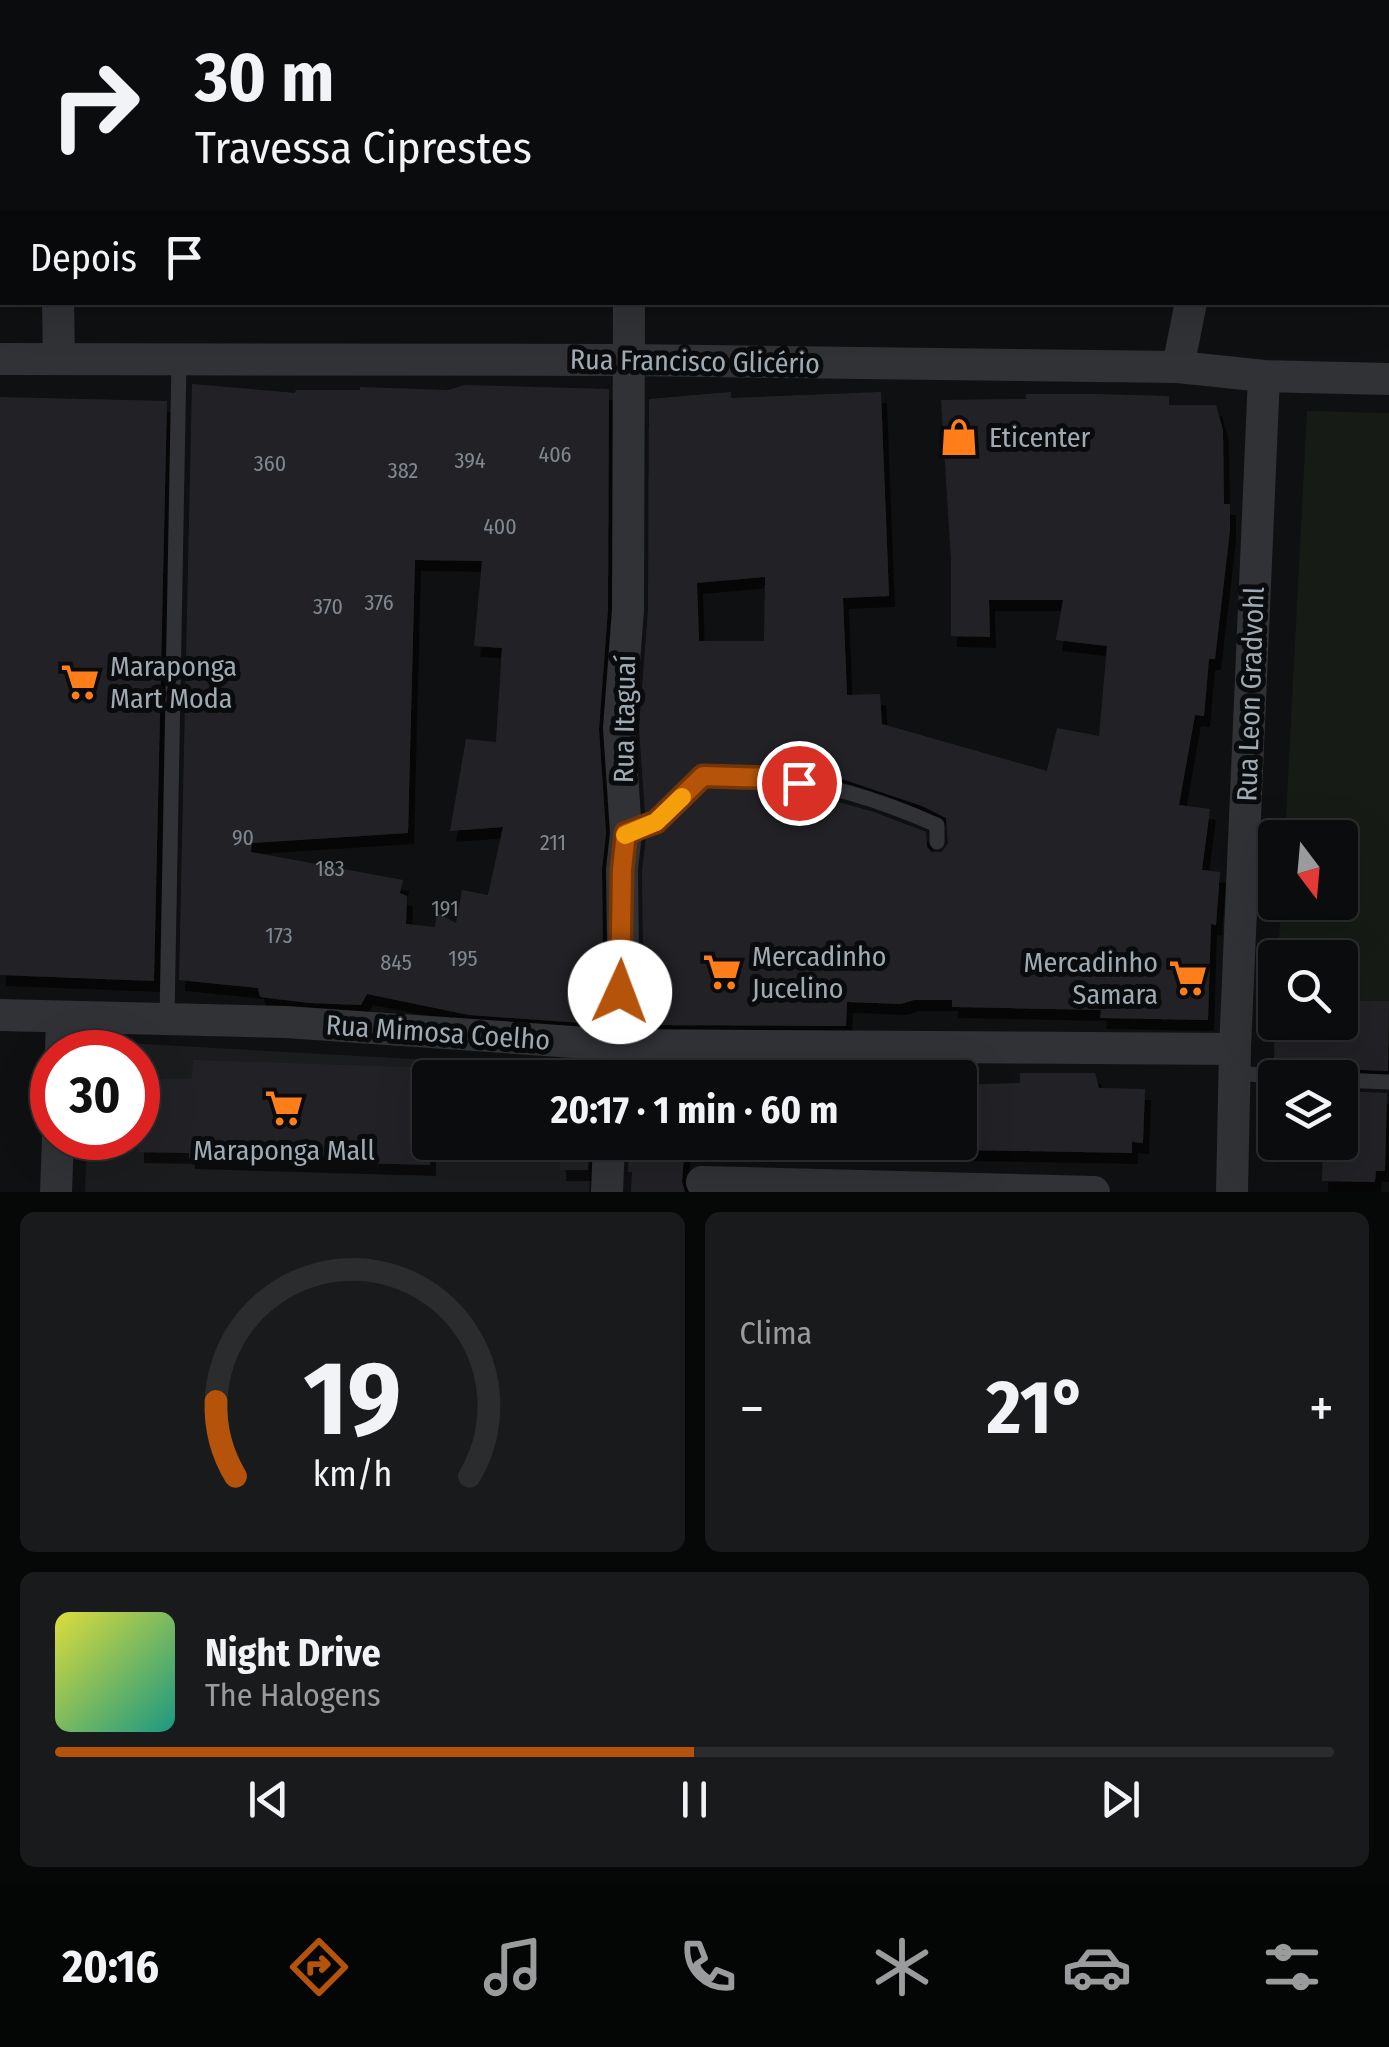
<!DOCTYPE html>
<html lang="pt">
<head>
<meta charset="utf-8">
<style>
  body { margin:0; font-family:"Fira Sans Condensed",sans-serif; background:#191a1b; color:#f1f3f6; height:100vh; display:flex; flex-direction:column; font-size:38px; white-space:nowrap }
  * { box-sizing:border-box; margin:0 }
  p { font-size:32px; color:#9a9b9d }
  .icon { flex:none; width:55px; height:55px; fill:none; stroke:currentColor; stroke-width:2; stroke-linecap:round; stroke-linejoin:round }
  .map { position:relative; height:1192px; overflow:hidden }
  .drawer { display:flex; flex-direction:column; gap:20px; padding:20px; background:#060707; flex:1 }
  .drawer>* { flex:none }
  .top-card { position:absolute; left:0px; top:0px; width:1390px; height:305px; box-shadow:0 10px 40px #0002,0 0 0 2px #2b2c2e; background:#0b0c0d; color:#f1f3f6; overflow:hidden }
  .needle { width:65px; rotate:164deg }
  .fabs { position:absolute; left:1258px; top:820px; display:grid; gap:20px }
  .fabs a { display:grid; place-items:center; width:100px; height:100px; border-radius:10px; background:#0b0c0d; box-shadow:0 10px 40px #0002,0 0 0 2px #2b2c2e; font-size:50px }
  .speed { position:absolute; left:30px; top:1030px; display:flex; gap:20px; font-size:50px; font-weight:700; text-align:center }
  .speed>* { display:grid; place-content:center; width:130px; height:130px; border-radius:50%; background:#0b0c0d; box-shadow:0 10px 40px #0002,0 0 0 2px #2b2c2e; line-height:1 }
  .speed .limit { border:15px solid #d22; background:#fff; color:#111 }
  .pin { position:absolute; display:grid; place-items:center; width:85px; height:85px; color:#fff; margin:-42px; border:5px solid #fff; border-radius:50%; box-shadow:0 2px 10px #0007 }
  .me { position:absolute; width:110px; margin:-55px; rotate:2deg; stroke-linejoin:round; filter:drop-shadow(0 0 8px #0008) }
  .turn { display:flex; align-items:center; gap:35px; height:210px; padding:0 30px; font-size:45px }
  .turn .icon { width:130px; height:130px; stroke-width:2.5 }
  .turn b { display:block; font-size:70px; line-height:85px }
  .then { display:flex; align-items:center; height:95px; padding:0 30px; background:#0003; gap:20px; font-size:38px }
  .big { font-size:75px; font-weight:700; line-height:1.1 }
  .drawer .card { flex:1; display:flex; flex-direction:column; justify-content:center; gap:15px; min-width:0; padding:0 35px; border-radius:15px; background:#191a1b }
  .drawer .dial { align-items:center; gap:0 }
  .dial svg { height:260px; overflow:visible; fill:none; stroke:#2b2c2e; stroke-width:7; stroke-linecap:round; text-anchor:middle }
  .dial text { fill:#f1f3f6; stroke:none }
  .song { display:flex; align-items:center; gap:30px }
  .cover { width:120px; height:120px; border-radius:15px; background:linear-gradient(135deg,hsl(60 70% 55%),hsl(170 70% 35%)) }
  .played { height:10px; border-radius:5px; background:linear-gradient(90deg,#b45309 50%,#2b2c2e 50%) }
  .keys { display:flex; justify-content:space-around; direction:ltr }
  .heat { display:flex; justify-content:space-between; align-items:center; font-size:55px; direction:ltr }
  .drawer .tiles { flex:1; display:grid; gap:20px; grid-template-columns:1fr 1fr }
  .card:last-child { grid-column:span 2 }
  .trip { position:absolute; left:412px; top:1060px; width:565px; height:100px; border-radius:10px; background:#0b0c0d; box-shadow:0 10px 40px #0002,0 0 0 2px #2b2c2e; font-weight:700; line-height:100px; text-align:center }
  .tabs { display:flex; height:160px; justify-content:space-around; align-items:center; background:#040505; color:#9a9b9d }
  .tabs .icon { width:70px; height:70px }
  .tabs .active { color:#b45309 }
  .tabs b { font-size:45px; color:#f1f3f6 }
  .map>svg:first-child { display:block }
  .built { fill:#1b1c1e }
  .green { fill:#161c15 }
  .building { fill:#222325; fill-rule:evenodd; filter:url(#shadow) }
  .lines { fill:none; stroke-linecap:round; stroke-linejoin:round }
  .lane { stroke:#303236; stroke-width:15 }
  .street { stroke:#303236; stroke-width:32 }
  .route-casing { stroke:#753606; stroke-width:25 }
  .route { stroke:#b45309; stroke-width:18 }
  .slow { stroke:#f59e0b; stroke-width:18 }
  .labels { text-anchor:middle; stroke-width:10; stroke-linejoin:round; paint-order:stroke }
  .number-label { font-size:22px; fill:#7f888f }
  .street-label { font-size:28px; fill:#9faab3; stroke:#0a0b0c }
  .poi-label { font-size:28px; fill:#9faab3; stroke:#0a0b0c; text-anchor:start }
</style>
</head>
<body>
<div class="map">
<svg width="1389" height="1192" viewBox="0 0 1389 1192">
  <defs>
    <filter id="shadow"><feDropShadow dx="6" dy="11" stdDeviation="0" flood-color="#0009"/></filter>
  </defs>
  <rect width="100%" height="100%" fill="#0f1011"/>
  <path class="built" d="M 89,1041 L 594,1069 L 594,1077 L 430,1078 L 430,1142 L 591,1143 L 589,1192 L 85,1192 L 87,1138 L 138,1138 L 138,1052 L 89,1052 Z"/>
  <path class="green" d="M 1307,411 L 1389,413 L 1389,1001 L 1340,1001 L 1340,958 L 1278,958 L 1281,903 L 1340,902 L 1340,838 L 1285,837 Z"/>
  <path class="building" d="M 192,384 L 295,393 L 296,390 L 360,390 L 360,387 L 448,390 L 465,385 L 609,389 L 608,609 L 599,729 L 606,833 L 602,869 L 603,954 L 597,1024 L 469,1015 L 367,994 L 361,1005 L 309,1003 L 260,997 L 258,988 L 179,980 ZM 415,560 L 482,561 L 474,646 L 502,648 L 496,742 L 466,739 L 450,831 L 503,827 L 488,895 L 462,890 L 456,923 L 437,913 L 435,927 L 406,924 L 407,896 L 400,893 L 403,880 L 251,852 L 252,843 L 408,833 Z
    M 731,392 L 731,398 L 881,392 L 889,596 L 843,598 L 847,695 L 880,694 L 882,724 L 1047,771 L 1057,728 L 1099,736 L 1107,646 L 1056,640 L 1063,600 L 989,600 L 990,637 L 951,636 L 951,560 L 941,400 L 1026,399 L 1026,394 L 1094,394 L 1169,396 L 1169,405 L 1216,405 L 1223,430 L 1224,504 L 1230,504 L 1230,530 L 1215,659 L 1209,659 L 1204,716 L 1195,715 L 1179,805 L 1210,809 L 1202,870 L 1220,872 L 1216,925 L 1211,924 L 1208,1020 L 1100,1018 L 1101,1010 L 952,1007 L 952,1000 L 914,1000 L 901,1004 L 847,1002 L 846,1026 L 637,1025 L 643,957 L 642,870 L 646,838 L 664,830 L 707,788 L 764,788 L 813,795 L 874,812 L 926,832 L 927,847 L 932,852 L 942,852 L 948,843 L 946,818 L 922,806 L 839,778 L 765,766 L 698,766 L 651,812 L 645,814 L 639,728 L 648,610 L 649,399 ZM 765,577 L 764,641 L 699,641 L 697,583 Z
    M 0,397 L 167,401 L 154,981 L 0,975 Z
    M 1340,1001 L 1389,1001 L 1388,1071 L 1340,1069 L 1340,1061 L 1274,1059 L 1275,1022 L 1340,1023 Z
    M 193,1060 L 430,1068 L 430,1165 L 189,1158 L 189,1153 L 138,1152 L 138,1079 L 192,1079 Z
    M 640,1065 L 844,1066 L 843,1078 L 639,1078 Z
    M 1020,1073 L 1095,1073 L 1099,1088 L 1145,1089 L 1143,1143 L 1132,1142 L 1132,1153 L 960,1150 L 960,1085 L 1020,1083 Z
    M 1340,1091 L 1387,1093 L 1385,1171 L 1376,1171 L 1375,1182 L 1322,1181 L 1323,1142 L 1340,1142 Z
    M 561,1142 L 589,1142 L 588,1170 L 560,1170 Z
    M 629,1142 L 685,1142 L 682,1182 L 685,1192 L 631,1192 L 632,1172 L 628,1172 Z"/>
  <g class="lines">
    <path class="lane" d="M 627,832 L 657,822 L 703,776 C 726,778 750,775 773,778 C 828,783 887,803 937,825 L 937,842
      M 167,1019 L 179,360
      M 1235,1073 L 1304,1078
      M 1340,1080 L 1389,1082"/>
    <path class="street" d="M 57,0 L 57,2
      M 631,2 L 631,0
      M 1253,2 L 1253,0
      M 58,302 L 59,358
      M 0,359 L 629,360 L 1178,367 L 1264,376 L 1389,379
      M 1178,367 L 1191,302
      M 0,1015 L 286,1022 L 617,1045 L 1235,1049
      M 61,1052 L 62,1018
      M 612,1078 L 623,955 L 622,869 L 626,833 L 619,728 L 628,610 L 629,302
      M 702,1182 L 1094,1192
      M 56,1192 L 58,1138
      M 607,1192 L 609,1142
      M 1232,1192 L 1235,1049 L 1264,376"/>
  </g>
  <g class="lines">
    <g class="route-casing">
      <path id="route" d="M 620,992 L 622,869 L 626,833 L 656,822 L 703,776 L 773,778 L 799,783"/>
    </g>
    <use href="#route" class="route"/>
    <path class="slow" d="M 625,835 L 656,822 L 682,797"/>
  </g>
  <defs>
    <g id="shop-bare" transform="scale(3)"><path d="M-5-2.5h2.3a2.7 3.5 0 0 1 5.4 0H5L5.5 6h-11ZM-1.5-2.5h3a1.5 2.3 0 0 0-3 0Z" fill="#ff7e19" stroke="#0a0b0c" stroke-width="2.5" paint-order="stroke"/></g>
    <g id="supermarket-bare" transform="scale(3)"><path d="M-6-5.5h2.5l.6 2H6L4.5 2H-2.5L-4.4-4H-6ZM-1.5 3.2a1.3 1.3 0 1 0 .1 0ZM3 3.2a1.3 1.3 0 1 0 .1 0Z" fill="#ff7e19" stroke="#0a0b0c" stroke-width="2.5" paint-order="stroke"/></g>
  </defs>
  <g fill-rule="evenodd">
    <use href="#shop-bare" x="959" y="437"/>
    <use href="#supermarket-bare" x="80" y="682"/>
    <use href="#supermarket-bare" x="722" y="972"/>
    <use href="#supermarket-bare" x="1188" y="978"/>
    <use href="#supermarket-bare" x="284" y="1108"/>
  </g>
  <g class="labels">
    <g class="number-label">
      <text x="555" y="462">406</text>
      <text x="470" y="468">394</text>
      <text x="270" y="471">360</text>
      <text x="403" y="478">382</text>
      <text x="500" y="534">400</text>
      <text x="379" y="610">376</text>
      <text x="328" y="614">370</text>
      <text x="243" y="845">90</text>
      <text x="553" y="850">211</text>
      <text x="330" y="876">183</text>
      <text x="445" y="916">191</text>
      <text x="279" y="943">173</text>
      <text x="463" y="966">195</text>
      <text x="396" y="970">845</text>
    </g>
    <g class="street-label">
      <text transform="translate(695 361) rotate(1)" y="10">Rua Francisco Glicério</text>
      <text transform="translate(1250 694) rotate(-88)" y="10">Rua Leon Gradvohl</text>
      <text transform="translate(624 719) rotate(-89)" y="10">Rua Itaguaí</text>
      <text transform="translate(438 1032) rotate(4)" y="10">Rua Mimosa Coelho</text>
    </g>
    <g class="poi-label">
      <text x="989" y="447">Eticenter</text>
      <text x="110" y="676">Maraponga<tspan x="110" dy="32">Mart Moda</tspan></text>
      <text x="752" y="966">Mercadinho<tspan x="752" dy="32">Jucelino</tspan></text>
      <text x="1158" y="972" text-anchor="end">Mercadinho<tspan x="1158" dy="32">Samara</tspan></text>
      <text x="284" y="1160" text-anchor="middle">Maraponga Mall</text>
    </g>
  </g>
</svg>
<div class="fabs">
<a><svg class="needle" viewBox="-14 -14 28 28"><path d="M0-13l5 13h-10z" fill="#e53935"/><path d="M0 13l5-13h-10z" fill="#9a9b9d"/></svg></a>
<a><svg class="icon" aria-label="search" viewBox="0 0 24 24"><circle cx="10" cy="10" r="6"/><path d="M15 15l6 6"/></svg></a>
<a><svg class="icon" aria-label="layers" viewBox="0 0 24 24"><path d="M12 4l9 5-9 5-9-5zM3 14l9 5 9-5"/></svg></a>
</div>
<div class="speed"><div class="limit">30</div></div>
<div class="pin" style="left:799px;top:783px;background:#d93025"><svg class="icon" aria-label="arrive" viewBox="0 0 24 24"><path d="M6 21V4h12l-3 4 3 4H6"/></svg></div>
<svg class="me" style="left:620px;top:992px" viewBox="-20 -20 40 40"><circle r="19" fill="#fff"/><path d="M0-13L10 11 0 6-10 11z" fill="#b45309"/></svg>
<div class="trip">20:17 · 1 min · 60 m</div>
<div class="top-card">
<div class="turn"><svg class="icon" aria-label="right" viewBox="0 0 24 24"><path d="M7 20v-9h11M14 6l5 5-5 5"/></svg><div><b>30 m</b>Travessa Ciprestes</div></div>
<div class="then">Depois<svg class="icon" aria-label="arrive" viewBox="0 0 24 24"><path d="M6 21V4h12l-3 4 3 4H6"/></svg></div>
</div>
</div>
<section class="drawer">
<div class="tiles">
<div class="card dial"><svg viewBox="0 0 100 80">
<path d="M14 69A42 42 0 1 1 86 69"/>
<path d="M14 69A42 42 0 0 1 8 46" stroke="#b45309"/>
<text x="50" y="56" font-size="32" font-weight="700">19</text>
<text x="50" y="72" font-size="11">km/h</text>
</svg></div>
<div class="card"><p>Clima</p>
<div class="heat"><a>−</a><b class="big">21°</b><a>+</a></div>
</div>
<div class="card">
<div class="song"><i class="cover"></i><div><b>Night Drive</b><p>The Halogens</p></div></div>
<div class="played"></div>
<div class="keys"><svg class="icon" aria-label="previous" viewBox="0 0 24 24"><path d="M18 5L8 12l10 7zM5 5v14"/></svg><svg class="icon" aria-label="pause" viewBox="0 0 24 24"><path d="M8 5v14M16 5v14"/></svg><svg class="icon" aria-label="next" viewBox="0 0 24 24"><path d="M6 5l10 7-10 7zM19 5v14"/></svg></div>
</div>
</div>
</section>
<nav class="tabs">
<b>20:16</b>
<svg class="icon active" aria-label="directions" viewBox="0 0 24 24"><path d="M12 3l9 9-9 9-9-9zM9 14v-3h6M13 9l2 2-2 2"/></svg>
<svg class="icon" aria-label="music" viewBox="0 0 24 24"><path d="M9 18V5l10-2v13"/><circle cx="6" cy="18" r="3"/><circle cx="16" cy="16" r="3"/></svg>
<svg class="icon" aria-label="phone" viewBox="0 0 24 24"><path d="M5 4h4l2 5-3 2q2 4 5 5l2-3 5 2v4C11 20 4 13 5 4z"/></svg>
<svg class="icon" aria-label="climate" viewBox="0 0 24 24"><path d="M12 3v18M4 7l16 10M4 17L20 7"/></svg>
<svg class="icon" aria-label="car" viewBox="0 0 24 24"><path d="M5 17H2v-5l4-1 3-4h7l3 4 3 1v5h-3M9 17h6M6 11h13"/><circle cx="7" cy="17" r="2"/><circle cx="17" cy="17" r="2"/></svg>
<svg class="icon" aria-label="filters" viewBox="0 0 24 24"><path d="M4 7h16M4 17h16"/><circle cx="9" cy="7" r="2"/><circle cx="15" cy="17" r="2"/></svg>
</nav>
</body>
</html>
